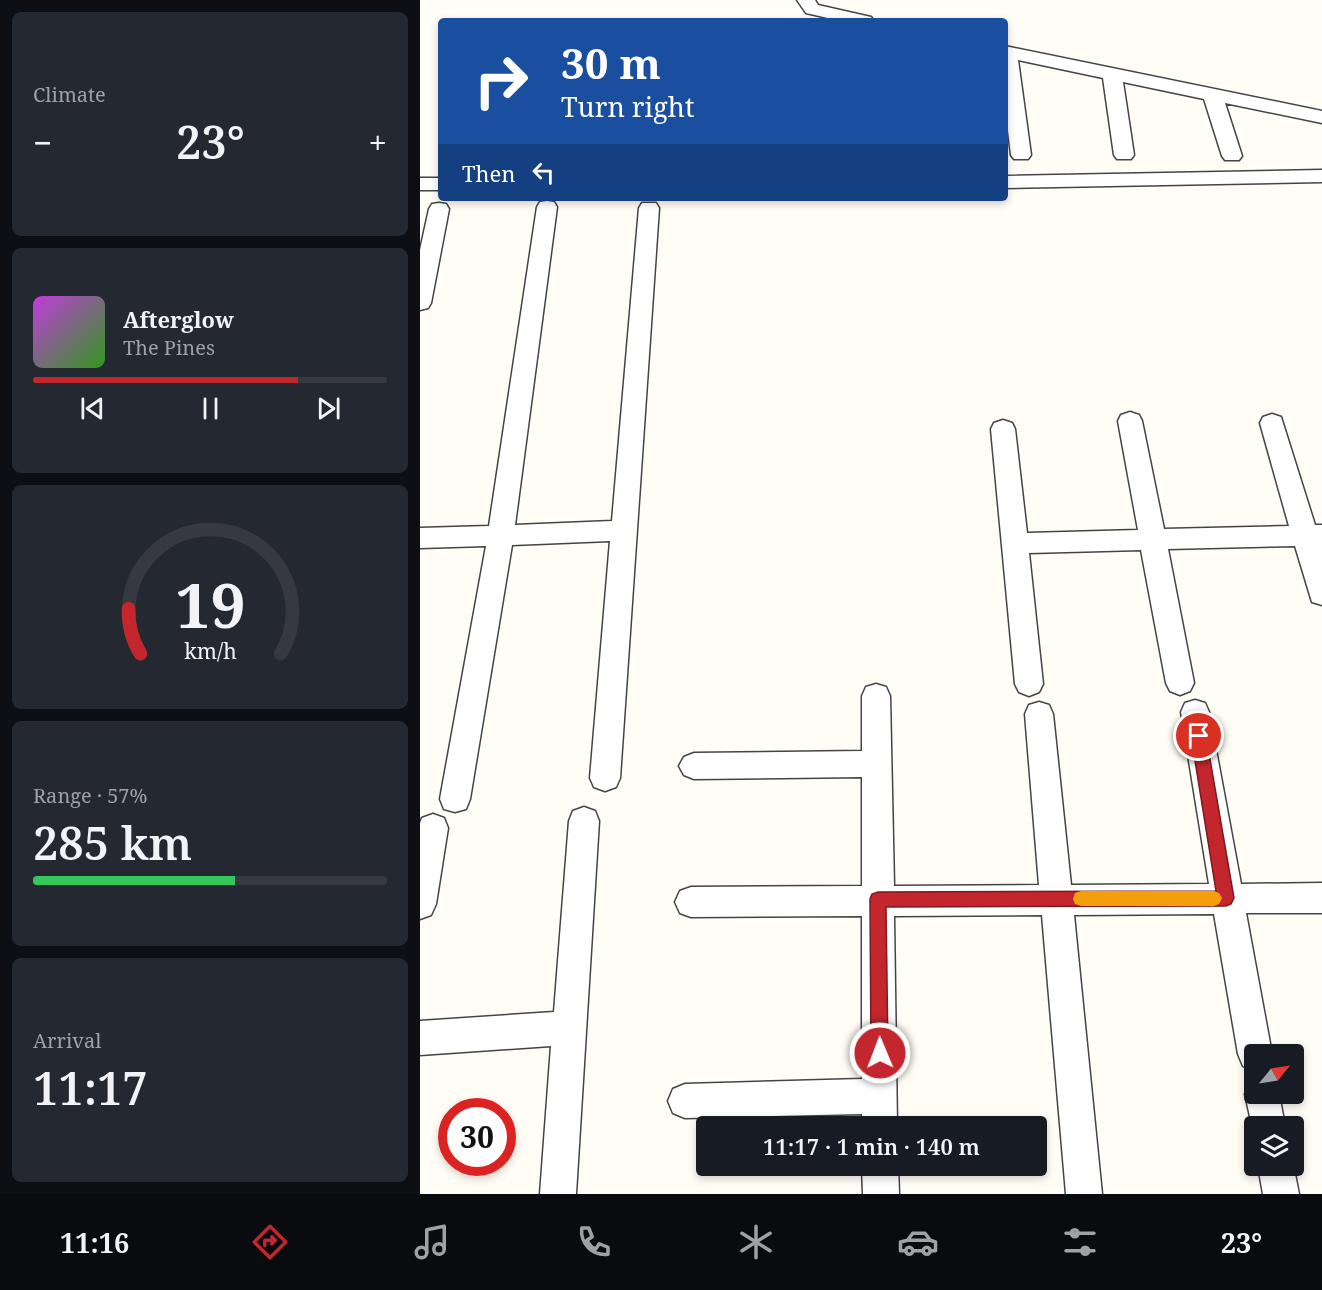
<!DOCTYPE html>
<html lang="en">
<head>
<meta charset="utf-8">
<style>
  body { margin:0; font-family:"Noto Serif",serif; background:#242831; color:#f1f3f6; height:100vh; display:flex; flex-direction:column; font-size:22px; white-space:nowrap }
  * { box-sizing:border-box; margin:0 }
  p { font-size:20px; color:#9ea1a6 }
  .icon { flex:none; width:33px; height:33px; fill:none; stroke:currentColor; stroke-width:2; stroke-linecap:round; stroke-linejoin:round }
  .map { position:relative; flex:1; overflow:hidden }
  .details { display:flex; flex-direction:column; gap:12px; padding:12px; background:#0d0f14; width:420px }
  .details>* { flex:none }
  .guide { position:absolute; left:18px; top:18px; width:570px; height:183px; border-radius:6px; box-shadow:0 3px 9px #0003; background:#1a4fa0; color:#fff; overflow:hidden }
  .needle { width:39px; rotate:60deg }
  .tools { position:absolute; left:824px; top:1044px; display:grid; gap:12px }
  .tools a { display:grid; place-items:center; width:60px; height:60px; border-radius:6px; background:#171b24; box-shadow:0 3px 9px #0003; font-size:30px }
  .speed { position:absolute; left:18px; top:1098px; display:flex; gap:12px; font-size:30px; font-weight:700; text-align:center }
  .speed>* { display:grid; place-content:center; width:78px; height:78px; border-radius:50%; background:#171b24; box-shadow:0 3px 9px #0003; line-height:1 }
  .speed .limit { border:9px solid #d22; background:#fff; color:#111 }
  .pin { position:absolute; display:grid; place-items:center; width:51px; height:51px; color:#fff; margin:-26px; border:3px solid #fff; border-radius:50%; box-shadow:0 2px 6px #0007 }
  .me { position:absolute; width:66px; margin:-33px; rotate:359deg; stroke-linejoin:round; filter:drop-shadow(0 0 4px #0008) }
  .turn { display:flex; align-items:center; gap:21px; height:126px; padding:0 24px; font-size:27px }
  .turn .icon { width:78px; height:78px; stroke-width:2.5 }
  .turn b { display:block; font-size:42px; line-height:51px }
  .then { display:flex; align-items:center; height:57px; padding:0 24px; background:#0003; gap:12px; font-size:22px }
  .big { font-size:45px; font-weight:600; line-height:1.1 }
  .details .widget { flex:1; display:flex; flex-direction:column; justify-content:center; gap:9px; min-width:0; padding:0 21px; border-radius:9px; background:#242831 }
  .details .dial { align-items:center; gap:0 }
  .dial svg { height:156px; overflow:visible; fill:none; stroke:#363941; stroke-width:7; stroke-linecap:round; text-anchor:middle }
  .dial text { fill:#f1f3f6; stroke:none }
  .song { display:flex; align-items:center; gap:18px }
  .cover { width:72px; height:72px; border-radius:9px; background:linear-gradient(135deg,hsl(290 70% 55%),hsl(110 70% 35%)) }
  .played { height:6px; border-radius:3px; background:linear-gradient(90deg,#c4262e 75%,#363941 75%) }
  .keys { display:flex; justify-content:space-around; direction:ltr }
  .heat { display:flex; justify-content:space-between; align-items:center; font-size:33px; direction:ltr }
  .charge { height:9px; border-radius:4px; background:linear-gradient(90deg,#34c759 57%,#363941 0) }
  .trip { position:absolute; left:276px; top:1116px; width:351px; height:60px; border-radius:6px; background:#171b24; box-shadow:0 3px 9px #0003; font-weight:600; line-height:60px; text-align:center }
  .tabs { display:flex; height:96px; justify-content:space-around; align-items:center; background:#090b0e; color:#9ea1a6 }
  .tabs .icon { width:42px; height:42px }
  .tabs .active { color:#c4262e }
  .tabs b { font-size:27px; color:#f1f3f6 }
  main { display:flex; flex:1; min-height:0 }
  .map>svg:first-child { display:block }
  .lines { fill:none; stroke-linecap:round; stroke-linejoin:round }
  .street-casing { stroke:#444; stroke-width:3 }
  .street { fill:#fff; fill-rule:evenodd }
  .route { fill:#c4262e; stroke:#7f191e; stroke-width:1.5 }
  .slow { fill:#f59e0b }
</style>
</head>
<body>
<main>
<section class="details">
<div class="widget"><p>Climate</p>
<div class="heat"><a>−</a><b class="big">23°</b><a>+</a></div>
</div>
<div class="widget">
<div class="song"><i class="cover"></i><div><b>Afterglow</b><p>The Pines</p></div></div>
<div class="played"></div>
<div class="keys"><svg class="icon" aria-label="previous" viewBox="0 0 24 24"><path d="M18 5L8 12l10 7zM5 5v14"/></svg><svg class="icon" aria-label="pause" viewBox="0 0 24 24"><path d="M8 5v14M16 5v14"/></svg><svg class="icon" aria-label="next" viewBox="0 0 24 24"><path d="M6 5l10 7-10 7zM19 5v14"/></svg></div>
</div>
<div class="widget dial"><svg viewBox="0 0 100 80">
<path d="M14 69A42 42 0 1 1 86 69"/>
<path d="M14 69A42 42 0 0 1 8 46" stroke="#c4262e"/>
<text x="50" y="56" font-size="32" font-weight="700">19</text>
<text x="50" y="72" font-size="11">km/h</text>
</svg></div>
<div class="widget"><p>Range · 57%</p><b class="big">285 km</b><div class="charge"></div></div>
<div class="widget"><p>Arrival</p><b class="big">11:17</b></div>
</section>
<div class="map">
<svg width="902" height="1194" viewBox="0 0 902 1194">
  <rect width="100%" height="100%" fill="#fffdf5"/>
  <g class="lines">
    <g class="street-casing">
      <path id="street" d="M 377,0 L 395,0 L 398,5 L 451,17 L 454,21 L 421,21 L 386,13 Z
        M 585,46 L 902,111 L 902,123 L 805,103 L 822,156 L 819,160 L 805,160 L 802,156 L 784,99 L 703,82 L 714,155 L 711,159 L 697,159 L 694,155 L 683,78 L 598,60 L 611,155 L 608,159 L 594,159 L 591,155 L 585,105 Z
        M 902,170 L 902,182 L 585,188 L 585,176 Z
        M 0,178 L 21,178 L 21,190 L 0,190 Z
        M 127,201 L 134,202 L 137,207 L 95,525 L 192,521 L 219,208 L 222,203 L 236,203 L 239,208 L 200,778 L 196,787 L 185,791 L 174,787 L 170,778 L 190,541 L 92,545 L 50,799 L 46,809 L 35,812 L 24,809 L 20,799 L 66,546 L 0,548 L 0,528 L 69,526 L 117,207 L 120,202 Z
        M 19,203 L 26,204 L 29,209 L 11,303 L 8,308 L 0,310 L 0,250 L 9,209 L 12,204 Z
        M 710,412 L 719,415 L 722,421 L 744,529 L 869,526 L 840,423 L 843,417 L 852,414 L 861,417 L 895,525 L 902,525 L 902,605 L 892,602 L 875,546 L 748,549 L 774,683 L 770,691 L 760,695 L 750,691 L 746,683 L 721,550 L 609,553 L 623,684 L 619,692 L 609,696 L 599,692 L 595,684 L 571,429 L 574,423 L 583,420 L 592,423 L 595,429 L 607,533 L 718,530 L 698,421 L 701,415 Z
        M 456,684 L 466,687 L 470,696 L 474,886 L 619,885 L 605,714 L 609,705 L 619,702 L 629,705 L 633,714 L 651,885 L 789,884 L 761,712 L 765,703 L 775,700 L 785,703 L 789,712 L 821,884 L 902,883 L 902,913 L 826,913 L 852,1054 L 834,1054 L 834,1071 L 823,1066 L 818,1054 L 794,914 L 654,915 L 682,1194 L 646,1194 L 622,915 L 474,916 L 477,1126 L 443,1126 L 442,1114 L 265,1118 L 253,1113 L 248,1101 L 253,1089 L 265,1084 L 442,1079 L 442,916 L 271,917 L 260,913 L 255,902 L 260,891 L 271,887 L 442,886 L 442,777 L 274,779 L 264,775 L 259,766 L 264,757 L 274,753 L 442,751 L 442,696 L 446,687 Z
        M 164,807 L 175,811 L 179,821 L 156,1194 L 120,1194 L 131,1046 L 0,1055 L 0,1021 L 134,1012 L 149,821 L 153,811 Z
        M 13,814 L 24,818 L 28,828 L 16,904 L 11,915 L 0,919 L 0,823 L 2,818 Z
        M 834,1080 L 834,1094 L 859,1094 L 865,1126 L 834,1126 L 834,1135 L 825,1094 L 830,1082 Z
        M 873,1164 L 879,1194 L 843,1194 L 838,1166 Z
        M 442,1166 L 478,1166 L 479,1194 L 443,1194 Z"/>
    </g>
    <use href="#street" class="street"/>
  </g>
  <path class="route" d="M 779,729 L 786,736 L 814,898 L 811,904 L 806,906 L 466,907 L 468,1053 L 466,1059 L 460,1061 L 453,1059 L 451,1053 L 450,899 L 452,894 L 458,892 L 796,891 L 771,736 Z"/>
  <path class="slow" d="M 661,891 L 794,891 L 799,893 L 802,898 L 799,904 L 794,906 L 661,906 L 655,904 L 653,899 L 655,893 Z"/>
</svg>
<div class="tools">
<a><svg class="needle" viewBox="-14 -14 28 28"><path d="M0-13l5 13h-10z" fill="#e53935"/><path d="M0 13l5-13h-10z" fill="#9ea1a6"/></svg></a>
<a><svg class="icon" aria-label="layers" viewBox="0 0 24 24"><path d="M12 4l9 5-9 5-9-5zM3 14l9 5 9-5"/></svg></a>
</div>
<div class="speed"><div class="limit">30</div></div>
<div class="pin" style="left:779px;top:736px;background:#d93025"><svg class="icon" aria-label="arrive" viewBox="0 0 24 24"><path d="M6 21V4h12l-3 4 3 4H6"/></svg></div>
<svg class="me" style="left:460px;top:1053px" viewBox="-20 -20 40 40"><circle r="17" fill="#c4262e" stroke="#fff" stroke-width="3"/><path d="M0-11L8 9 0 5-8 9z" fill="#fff"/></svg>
<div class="trip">11:17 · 1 min · 140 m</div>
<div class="guide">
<div class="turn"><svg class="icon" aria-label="right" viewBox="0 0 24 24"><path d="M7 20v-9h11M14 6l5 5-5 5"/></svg><div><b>30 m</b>Turn right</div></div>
<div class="then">Then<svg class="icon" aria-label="left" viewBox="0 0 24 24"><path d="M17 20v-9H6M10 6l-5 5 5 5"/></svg></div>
</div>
</div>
</main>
<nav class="tabs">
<b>11:16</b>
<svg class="icon active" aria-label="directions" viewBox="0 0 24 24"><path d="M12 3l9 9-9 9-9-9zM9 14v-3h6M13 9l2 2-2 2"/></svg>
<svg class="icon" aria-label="music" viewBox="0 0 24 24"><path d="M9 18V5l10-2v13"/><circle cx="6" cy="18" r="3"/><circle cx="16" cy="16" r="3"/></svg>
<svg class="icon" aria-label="phone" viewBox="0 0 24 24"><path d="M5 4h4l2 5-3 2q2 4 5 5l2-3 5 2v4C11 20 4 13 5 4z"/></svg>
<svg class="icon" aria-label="climate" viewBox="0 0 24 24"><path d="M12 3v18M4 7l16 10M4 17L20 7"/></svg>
<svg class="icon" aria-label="car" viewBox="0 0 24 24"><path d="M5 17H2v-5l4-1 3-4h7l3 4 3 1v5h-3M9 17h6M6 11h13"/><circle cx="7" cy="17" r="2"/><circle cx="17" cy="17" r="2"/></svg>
<svg class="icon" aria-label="filters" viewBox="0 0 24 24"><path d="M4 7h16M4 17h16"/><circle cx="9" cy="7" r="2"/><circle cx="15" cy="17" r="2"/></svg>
<b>23°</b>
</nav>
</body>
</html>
